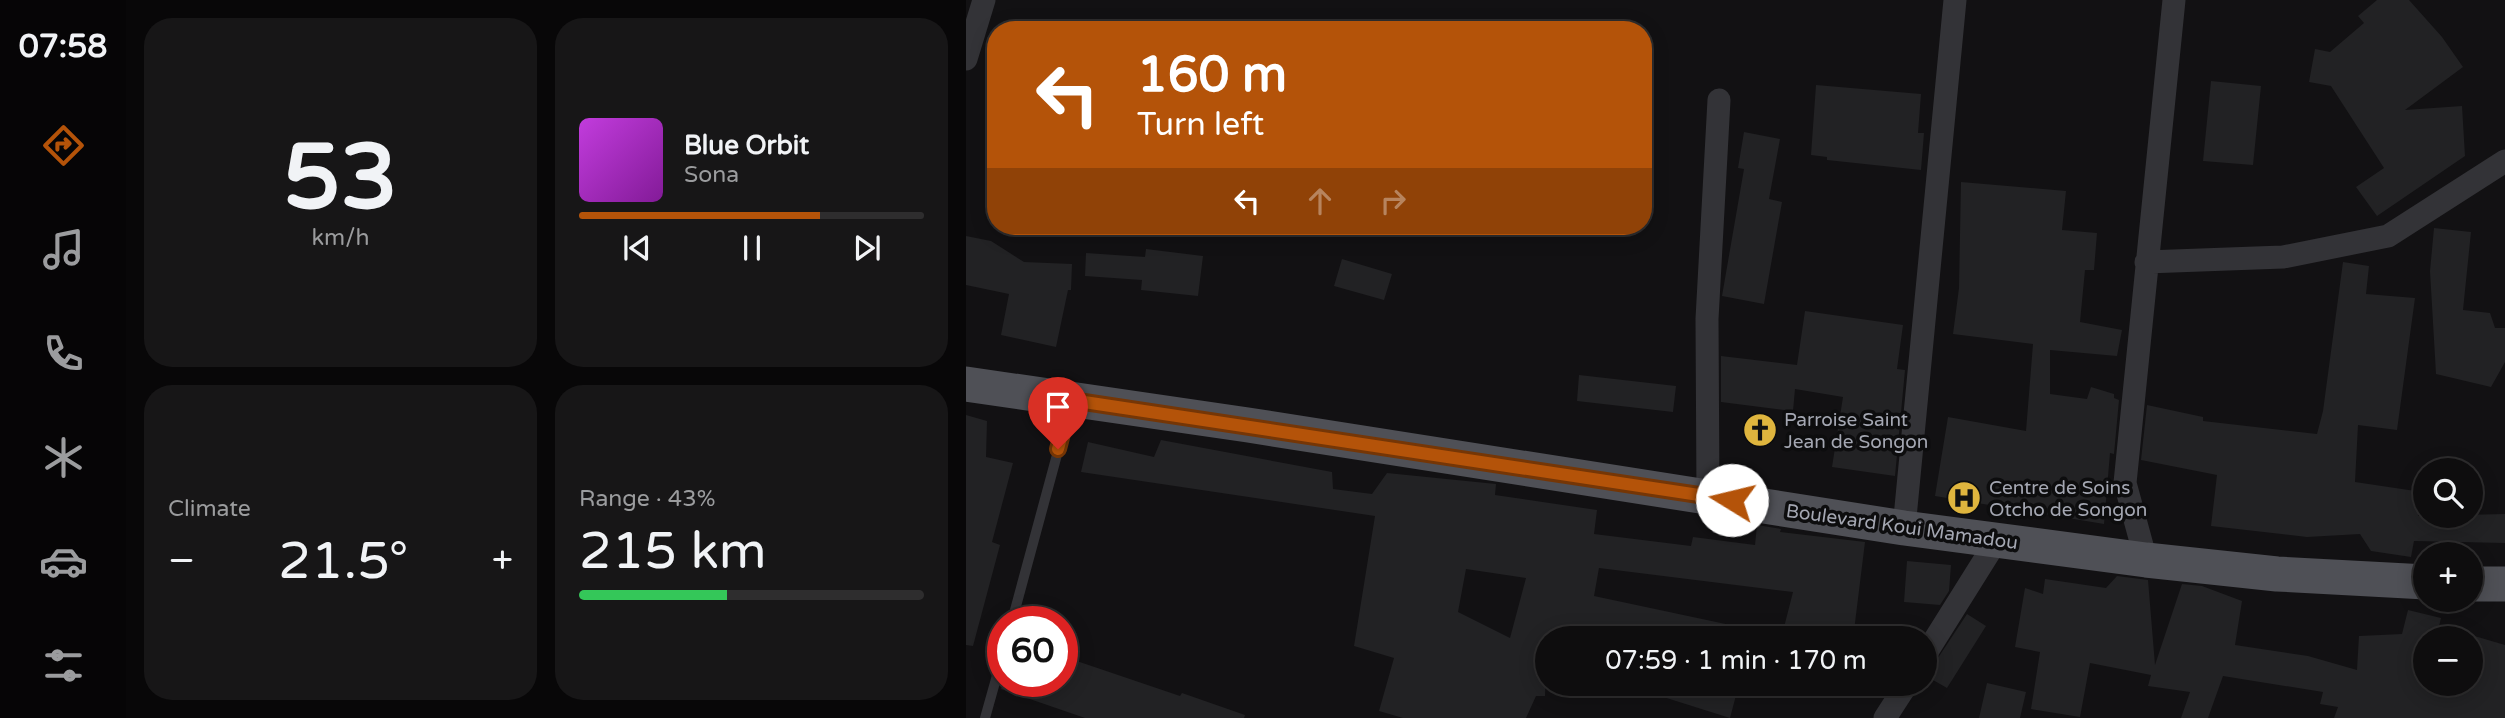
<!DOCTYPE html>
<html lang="en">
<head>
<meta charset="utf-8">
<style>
  body { margin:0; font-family:"Varela Round",sans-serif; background:#171617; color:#f1f3f6; height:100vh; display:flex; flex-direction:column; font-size:26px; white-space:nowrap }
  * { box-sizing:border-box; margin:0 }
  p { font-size:23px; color:#9b9c9e }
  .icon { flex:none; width:38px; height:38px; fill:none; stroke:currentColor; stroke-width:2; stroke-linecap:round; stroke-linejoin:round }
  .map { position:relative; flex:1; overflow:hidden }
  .drawer { display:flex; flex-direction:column; gap:18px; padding:18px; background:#080708; width:840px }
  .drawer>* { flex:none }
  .banner { position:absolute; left:21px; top:21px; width:665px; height:214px; border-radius:28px; box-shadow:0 4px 18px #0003,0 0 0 2px #2e2d2e; background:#b45309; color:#fff; overflow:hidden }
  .buttons { position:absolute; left:1447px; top:458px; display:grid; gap:14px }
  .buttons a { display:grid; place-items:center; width:70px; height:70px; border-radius:50%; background:#0e0d0e; box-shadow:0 4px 18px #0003,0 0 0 2px #2e2d2e; font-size:35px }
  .speed { position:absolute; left:21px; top:606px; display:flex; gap:14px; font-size:35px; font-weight:700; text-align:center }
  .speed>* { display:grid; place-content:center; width:91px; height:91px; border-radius:50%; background:#0e0d0e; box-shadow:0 4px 18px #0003,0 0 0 2px #2e2d2e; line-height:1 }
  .speed .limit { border:10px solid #d22; background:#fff; color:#111 }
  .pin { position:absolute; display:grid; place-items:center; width:60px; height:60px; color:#fff; margin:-72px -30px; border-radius:50% 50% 50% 0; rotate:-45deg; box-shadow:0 0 7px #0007 }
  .pin .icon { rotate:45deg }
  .me { position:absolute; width:77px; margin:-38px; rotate:279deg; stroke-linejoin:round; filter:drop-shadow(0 0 5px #0008) }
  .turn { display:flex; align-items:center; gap:24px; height:147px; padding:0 35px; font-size:32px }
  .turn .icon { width:91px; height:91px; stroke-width:2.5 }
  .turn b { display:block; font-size:49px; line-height:60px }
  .lanes { display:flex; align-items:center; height:66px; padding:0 35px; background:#0003; justify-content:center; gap:35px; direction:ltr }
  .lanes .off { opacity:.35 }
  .big { font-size:52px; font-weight:600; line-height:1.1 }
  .drawer .tile { flex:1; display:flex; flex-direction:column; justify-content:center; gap:10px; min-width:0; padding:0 24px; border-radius:28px; background:#171617 }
  .drawer .dial { align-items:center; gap:0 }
  .dial b { font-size:91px; line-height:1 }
  .song { display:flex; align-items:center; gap:21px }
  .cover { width:84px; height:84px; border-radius:10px; background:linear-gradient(135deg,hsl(290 70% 55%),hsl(290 70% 35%)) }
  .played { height:7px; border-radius:4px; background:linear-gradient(90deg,#b45309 70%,#2e2d2e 70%) }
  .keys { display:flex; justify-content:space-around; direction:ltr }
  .heat { display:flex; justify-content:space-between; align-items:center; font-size:38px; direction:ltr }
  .charge { height:10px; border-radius:5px; background:linear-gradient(90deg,#34c759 43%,#2e2d2e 0) }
  .drawer .tiles { flex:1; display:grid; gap:18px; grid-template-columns:repeat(2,1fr) }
  .trip { position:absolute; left:569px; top:626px; width:402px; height:70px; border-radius:35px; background:#0e0d0e; box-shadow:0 4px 18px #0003,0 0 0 2px #2e2d2e; font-weight:600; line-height:70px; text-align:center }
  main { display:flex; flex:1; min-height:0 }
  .tab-bar { display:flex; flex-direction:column; width:126px; justify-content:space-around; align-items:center; background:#060506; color:#9b9c9e }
  .tab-bar .icon { width:49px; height:49px }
  .tab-bar .active { color:#b45309 }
  .tab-bar b { font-size:32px; color:#f1f3f6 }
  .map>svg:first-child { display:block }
  .building { fill:#222224; fill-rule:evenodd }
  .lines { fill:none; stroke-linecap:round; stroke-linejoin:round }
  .service { stroke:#333337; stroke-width:10 }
  .minor { stroke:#333337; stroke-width:23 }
  .primary { stroke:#4f5056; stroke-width:35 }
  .route-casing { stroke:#753606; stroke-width:18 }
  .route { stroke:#b45309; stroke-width:12 }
  .labels { text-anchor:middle; stroke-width:7; stroke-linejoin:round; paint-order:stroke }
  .poi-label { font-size:19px; fill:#a4a7b2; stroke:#0d0d0e; text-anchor:start }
  .street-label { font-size:19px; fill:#a4a7b2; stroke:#0d0d0e }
</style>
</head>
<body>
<main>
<nav class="tab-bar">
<b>07:58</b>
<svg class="icon active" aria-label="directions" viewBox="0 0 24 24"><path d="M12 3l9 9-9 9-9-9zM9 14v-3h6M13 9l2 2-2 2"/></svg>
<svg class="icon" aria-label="music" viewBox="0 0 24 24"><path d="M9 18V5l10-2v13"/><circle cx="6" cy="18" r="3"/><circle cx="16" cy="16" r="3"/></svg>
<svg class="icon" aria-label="phone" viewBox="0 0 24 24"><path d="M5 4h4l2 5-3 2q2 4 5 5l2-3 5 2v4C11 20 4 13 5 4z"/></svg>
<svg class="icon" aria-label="climate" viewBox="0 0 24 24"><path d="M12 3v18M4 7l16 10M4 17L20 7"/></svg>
<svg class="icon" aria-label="car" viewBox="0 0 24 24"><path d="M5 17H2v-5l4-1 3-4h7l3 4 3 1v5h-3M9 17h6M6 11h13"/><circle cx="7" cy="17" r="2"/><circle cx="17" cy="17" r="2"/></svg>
<svg class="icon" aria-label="filters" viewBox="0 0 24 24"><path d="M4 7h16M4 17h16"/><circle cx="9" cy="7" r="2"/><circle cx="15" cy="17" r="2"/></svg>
</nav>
<section class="drawer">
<div class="tiles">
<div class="tile dial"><b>53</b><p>km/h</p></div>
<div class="tile">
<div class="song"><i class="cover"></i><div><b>Blue Orbit</b><p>Sona</p></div></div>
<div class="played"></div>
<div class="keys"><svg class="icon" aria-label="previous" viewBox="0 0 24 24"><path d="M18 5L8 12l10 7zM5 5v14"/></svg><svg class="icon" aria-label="pause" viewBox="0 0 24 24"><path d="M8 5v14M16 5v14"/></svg><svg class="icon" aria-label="next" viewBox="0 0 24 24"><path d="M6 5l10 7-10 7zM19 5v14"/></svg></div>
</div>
<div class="tile"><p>Climate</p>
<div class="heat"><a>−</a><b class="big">21.5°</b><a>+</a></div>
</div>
<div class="tile"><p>Range · 43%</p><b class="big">215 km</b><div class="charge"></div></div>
</div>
</section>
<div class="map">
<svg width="1539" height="718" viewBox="0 0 1539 718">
  <rect width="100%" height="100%" fill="#121113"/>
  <path class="building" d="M 1411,0 L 1443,0 L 1476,37 L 1497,67 L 1439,110 L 1496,106 L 1499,156 L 1411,216 L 1390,187 L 1418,168 L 1365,86 L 1343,82 L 1349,49 L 1364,52 L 1398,23 L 1392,16 Z
    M 1245,81 L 1295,86 L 1287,165 L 1237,161 Z
    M 850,85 L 955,94 L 952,133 L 958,133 L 955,170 L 861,160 L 861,157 L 845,155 Z
    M 778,132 L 814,139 L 803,199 L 816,202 L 798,304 L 756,296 L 778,169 L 772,168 Z
    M 995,182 L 1100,191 L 1096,230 L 1131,233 L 1128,270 L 1119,270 L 1114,322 L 1156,330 L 1151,356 L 1084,350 L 1084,394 L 1121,399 L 1125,387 L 1148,394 L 1148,398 L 1153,400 L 1148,454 L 1144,453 L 1138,524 L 969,496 L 982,417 L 1060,431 L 1067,344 L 987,334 L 993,288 Z
    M 1468,228 L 1505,232 L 1497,310 L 1524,313 L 1529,328 L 1539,328 L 1539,362 L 1525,387 L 1470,374 L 1464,271 Z
    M 0,236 L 25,241 L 58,262 L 106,264 L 105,290 L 102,290 L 90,347 L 35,335 L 43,294 L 0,285 Z
    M 180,249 L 237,256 L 232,296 L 175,290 L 176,280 L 119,276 L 120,253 L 179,257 Z
    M 376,259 L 426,274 L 418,300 L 368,286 Z
    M 1377,262 L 1403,266 L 1400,294 L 1449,298 L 1431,430 L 1392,425 L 1389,482 L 1456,492 L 1452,516 L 1539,514 L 1539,543 L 1448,541 L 1445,557 L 1405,551 L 1394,534 L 1341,537 L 1245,526 L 1251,475 L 1175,460 L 1181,405 L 1237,417 L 1237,421 L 1351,434 L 1357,411 Z
    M 839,311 L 937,325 L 931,369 L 939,370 L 929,476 L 866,467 L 877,397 L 829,389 L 827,411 L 755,402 L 755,356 L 831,365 Z
    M 613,375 L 710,386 L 707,412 L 611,401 Z
    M 0,415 L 21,421 L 20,457 L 47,463 L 26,542 L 34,545 L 7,646 L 0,645 Z
    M 195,440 L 366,472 L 367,489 L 406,494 L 421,473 L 530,484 L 529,495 L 631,510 L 628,534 L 725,546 L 727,537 L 789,545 L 791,525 L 815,529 L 814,532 L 899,542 L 887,639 L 815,639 L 827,592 L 633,568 L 628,596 L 783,629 L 782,639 L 581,639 L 579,696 L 570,696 L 560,718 L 437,718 L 413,711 L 428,658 L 388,646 L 409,516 L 115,472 L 122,442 L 188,457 ZM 500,569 L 560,578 L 544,638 L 492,612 Z
    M 941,561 L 985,565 L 983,591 L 974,605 L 938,602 Z
    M 1151,576 L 1182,580 L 1189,665 L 1216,584 L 1236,586 L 1276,601 L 1269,645 L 1342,656 L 1391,670 L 1393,636 L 1436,634 L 1442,610 L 1475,618 L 1470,639 L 1460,639 L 1460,684 L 1505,684 L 1505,635 L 1539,645 L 1539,718 L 1368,718 L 1372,707 L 1354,704 L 1357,692 L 1257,676 L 1242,718 L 1215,718 L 1224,692 L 1182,686 L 1185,675 L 1124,663 L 1114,717 L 1065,709 L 1074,652 L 1049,647 L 1059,588 L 1077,594 L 1079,579 L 1140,588 Z
    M 1001,614 L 1020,626 L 981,688 L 960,676 Z
    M 96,656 L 214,696 L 216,693 L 279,715 L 278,718 L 119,718 L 35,689 L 38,681 L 96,681 Z
    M 1021,683 L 1060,692 L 1054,718 L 1013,718 Z
    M 673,684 L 773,684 L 764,718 L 672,689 Z"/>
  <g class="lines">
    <path class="service" d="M 46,621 L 105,403
      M 19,718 L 37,654"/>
    <path class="minor" d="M 0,59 L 18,0
      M 1180,262 L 1317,257 L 1422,236 L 1539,161
      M 742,496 L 741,319 L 753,100
      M 938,528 L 989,0
      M 1180,560 L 1159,483 L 1208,0
      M 959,655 L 1031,540
      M 919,718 L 941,684"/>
    <path class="primary" d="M 0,384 L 282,425 L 938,528 L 1180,560 L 1311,574 L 1460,582
      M 1505,584 L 1539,584"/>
  </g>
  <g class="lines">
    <g class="route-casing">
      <path id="route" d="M 92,449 L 105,400 L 766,500"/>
    </g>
    <use href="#route" class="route"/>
  </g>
  <defs>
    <g id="church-disc" transform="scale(1.75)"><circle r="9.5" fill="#dfb53e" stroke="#0d0d0e"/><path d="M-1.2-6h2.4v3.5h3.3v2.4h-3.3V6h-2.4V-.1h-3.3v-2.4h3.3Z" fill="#111"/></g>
    <g id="hospital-disc" transform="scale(1.75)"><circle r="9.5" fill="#dfb53e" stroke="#0d0d0e"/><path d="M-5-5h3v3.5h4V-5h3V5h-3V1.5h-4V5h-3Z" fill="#111"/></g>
  </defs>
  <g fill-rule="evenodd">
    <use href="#church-disc" x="794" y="430"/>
    <use href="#hospital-disc" x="998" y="498"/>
  </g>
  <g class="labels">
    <g class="poi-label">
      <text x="818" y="426">Parroise Saint<tspan x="818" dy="22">Jean de Songon</tspan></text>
      <text x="1023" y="494">Centre de Soins<tspan x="1023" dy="22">Otcho de Songon</tspan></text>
    </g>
    <g class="street-label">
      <text transform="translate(936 526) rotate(8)" y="7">Boulevard Koui Mamadou</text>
    </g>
  </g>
</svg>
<div class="buttons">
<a><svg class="icon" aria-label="search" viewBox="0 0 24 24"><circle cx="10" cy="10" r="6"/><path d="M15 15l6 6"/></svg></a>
<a>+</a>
<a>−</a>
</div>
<div class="speed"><div class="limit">60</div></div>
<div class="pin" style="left:92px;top:449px;background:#d93025"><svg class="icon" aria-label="arrive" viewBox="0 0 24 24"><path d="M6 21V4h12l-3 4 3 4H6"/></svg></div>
<svg class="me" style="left:766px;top:500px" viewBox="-20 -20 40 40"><circle r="19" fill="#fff"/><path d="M0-13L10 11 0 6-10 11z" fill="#b45309"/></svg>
<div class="trip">07:59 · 1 min · 170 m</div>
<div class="banner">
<div class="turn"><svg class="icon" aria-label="left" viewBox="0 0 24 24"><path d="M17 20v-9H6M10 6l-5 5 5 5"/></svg><div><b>160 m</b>Turn left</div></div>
<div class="lanes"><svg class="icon" aria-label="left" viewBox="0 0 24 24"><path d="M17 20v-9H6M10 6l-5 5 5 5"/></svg><svg class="icon off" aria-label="ahead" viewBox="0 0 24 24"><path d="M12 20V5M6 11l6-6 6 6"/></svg><svg class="icon off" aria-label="right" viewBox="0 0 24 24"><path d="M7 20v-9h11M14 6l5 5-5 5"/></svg></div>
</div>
</div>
</main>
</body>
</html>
